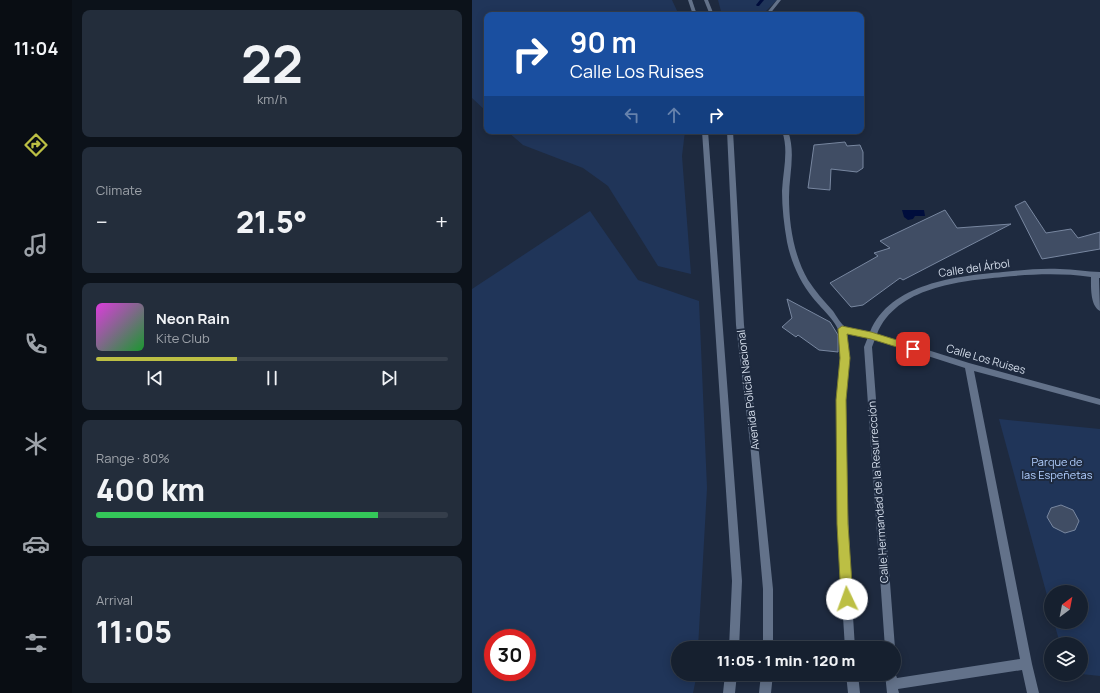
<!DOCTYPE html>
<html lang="en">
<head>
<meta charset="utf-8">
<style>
  body { margin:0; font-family:Manrope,sans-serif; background:#232d3b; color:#f1f3f6; height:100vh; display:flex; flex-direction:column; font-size:15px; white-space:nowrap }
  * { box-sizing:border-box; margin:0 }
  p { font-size:13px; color:#9ea3aa }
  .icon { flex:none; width:22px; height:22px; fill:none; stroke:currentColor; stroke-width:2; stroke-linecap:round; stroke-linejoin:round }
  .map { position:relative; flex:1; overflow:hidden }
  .sheet { display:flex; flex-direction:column; gap:10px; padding:10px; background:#0c121a; width:400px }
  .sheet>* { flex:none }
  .hud { position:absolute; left:12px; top:12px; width:380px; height:122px; border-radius:8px; box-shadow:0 2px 10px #0003,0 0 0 1px #353e4b; background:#1a4fa0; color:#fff; overflow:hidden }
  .needle { width:26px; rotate:32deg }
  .fabs { position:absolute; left:572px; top:585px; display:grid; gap:8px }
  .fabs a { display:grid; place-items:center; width:44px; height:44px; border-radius:50%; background:#16202f; box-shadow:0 2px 10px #0003,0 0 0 1px #353e4b; font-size:20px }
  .speed { position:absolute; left:12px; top:629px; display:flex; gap:8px; font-size:20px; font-weight:700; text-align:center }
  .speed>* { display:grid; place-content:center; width:52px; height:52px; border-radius:50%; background:#16202f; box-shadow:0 2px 10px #0003,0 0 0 1px #353e4b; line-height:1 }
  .speed .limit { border:6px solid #d22; background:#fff; color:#111 }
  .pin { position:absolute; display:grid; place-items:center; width:34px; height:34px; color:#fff; margin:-17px; border-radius:8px; box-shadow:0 2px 6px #0006 }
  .me { position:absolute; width:44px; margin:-22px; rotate:357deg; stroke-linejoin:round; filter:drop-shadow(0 0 3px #0008) }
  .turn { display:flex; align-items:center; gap:14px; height:84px; padding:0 20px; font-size:18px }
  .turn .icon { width:52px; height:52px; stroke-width:2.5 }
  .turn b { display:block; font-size:28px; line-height:34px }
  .lanes { display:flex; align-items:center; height:38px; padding:0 20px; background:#0003; justify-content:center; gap:20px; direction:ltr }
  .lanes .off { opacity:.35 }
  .big { font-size:30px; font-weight:800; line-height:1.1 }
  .sheet .tile { flex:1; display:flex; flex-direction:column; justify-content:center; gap:6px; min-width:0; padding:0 14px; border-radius:8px; background:#232d3b }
  .sheet .dial { align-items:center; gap:0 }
  .dial b { font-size:52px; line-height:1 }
  .song { display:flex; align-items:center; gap:12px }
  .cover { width:48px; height:48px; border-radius:6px; background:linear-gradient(135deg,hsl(300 70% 55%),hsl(130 70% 35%)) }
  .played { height:4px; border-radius:2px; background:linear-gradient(90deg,#bcbf44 40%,#353e4b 40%) }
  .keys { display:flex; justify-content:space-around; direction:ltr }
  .heat { display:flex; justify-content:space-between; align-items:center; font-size:22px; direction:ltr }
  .charge { height:6px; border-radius:3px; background:linear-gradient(90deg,#34c759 80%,#353e4b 0) }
  .trip { position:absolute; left:199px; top:641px; width:230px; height:40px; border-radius:20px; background:#16202f; box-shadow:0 2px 10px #0003,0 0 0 1px #353e4b; font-weight:800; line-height:40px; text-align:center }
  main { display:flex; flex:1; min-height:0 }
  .menu { display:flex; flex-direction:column; width:72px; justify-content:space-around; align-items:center; background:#090d13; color:#9ea3aa }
  .menu .icon { width:28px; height:28px }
  .menu .selected { color:#bcbf44 }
  .menu b { font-size:18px; color:#f1f3f6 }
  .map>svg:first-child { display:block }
  .green { fill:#203559; fill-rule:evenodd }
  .water { fill:#000d3c }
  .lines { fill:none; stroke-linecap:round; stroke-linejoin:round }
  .stream { fill:#000d3c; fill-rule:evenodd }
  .building { fill:#404d64; stroke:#7887a0 }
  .minor { fill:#63728a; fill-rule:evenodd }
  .tertiary { fill:#63728a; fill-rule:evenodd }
  .route { fill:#bcbf44; stroke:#7a7c2c }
  .labels { text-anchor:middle; stroke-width:4; stroke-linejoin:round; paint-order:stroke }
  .street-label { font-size:11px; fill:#d5deec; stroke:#1e2a3f }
  .park-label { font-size:11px; fill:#b2cfff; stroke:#1e2a3f }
</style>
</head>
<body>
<main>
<nav class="menu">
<b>11:04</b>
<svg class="icon selected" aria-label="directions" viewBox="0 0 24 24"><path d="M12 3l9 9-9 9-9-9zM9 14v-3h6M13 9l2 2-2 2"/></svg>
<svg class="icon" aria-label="music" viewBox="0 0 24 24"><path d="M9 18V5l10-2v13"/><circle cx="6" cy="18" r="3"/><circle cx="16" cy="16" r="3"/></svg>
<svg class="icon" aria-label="phone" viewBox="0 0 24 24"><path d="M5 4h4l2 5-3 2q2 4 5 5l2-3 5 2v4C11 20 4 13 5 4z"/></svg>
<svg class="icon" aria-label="climate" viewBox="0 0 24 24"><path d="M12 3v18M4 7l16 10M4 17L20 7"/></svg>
<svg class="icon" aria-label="car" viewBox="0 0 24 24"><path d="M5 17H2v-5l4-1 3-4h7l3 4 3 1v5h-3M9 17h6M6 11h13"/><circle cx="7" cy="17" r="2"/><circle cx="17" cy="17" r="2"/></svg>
<svg class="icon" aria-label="filters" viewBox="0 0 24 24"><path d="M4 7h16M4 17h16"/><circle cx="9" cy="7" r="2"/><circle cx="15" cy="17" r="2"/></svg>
</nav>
<section class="sheet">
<div class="tile dial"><b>22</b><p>km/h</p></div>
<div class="tile"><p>Climate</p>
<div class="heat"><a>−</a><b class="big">21.5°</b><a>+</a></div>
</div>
<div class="tile">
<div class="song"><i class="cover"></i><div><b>Neon Rain</b><p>Kite Club</p></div></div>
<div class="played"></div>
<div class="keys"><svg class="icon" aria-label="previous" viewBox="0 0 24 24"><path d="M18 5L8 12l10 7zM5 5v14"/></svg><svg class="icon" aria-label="pause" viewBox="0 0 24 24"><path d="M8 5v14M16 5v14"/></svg><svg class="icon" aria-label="next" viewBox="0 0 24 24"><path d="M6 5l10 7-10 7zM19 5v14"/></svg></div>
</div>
<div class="tile"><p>Range · 80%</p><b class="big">400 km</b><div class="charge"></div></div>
<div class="tile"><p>Arrival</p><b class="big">11:05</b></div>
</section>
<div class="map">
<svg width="628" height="693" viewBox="0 0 628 693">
  <rect width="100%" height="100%" fill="#1e2a3f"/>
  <path class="green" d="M 0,0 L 200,0 L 207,15 L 15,15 L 15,112 L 0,98 Z
    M 246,0 L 305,0 L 290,15 L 250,15 Z
    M 35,131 L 213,131 L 210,156 L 219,274 L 186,266 L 136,186 L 111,168 L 51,145 Z
    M 118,211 L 166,280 L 227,301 L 235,488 L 226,648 L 206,648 L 206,674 L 225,674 L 221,693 L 0,693 L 0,289 ZM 21,638 L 55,638 L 55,672 L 21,672 Z
    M 527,419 L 628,429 L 628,676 L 609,674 L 609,644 L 588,644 L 582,622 L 609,622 L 609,592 L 579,592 L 579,610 Z"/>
  <path class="water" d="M 430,210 L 452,210 L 453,216 L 443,216 L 441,219 L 436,220 L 432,217 Z"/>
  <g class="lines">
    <path class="stream" d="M 288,0 L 292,0 L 287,6 L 285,6 L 284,5 Z"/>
  </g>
  <path class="building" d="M 373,142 L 375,146 L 388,145 L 391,152 L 391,168 L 385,172 L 359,169 L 358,190 L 336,188 L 342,145 Z
    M 553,201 L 574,233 L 599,229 L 606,238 L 628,232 L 628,249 L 570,259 L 543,206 Z
    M 473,210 L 485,228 L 539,224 L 431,280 L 428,278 L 391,305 L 379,307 L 358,283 L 406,256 L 402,253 L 418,248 L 408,241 Z
    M 315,299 L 358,322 L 366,335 L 366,352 L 347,350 L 326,335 L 324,337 L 310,327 L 320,318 Z
    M 589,505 L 601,510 L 607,521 L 603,530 L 593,533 L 581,527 L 575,517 L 579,508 Z"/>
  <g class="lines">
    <path class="minor" d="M 305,0 L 309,0 L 297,15 L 293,15 Z
      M 310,131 L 316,131 C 324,153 317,175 317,197 C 317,225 322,256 336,280 C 343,291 352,301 361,311 C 364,315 369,325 374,327 C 382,330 391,330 398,332 C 418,283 485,276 531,272 C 550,270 569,268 588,269 C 602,269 615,272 628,272 L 628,278 L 627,278 L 628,311 C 618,306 619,286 619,277 C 590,273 561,274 531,277 C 488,281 424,287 405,334 L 497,363 L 628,399 L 628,405 L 502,371 L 560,664 L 567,693 L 555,693 L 550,670 L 426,689 L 427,693 L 415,693 L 413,674 L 422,674 L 422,670 L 425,678 L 548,659 L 493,368 L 403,339 L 400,347 L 423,648 L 422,652 L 422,648 L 413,648 L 392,347 L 396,337 L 375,333 C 379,362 373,391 373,421 C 375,496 378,572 383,648 L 373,648 C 368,572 364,495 365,419 C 365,393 374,356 367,332 C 364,321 348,307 341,298 C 328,282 319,262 315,242 C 312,225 310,208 310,191 C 311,170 317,151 310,131 Z
      M 374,674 L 386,674 L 388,693 L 376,693 Z"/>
    <path class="tertiary" d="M 216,0 L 220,0 L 225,15 L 221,15 Z
      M 232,0 L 236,0 L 242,15 L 238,15 Z
      M 230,131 L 236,131 L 270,581 L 267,648 L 257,648 L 260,581 Z
      M 255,131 L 261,131 L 272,325 L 286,443 L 301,589 L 301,648 L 291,648 L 291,589 L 278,443 L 264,325 Z
      M 253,674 L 265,674 L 263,693 L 251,693 Z
      M 289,674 L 301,674 L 299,693 L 287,693 Z"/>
  </g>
  <path class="route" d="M 370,326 L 399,332 L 444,346 L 446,349 L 441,352 L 399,339 L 375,334 L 378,358 L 374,400 L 376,524 L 381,599 L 379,603 L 375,605 L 370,603 L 369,599 L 365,524 L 364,400 L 368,358 L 366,329 Z"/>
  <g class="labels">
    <g class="street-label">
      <text transform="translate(502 268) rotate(-8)" y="4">Calle del Árbol</text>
      <text transform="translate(514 359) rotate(16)" y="4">Calle Los Ruises</text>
      <text transform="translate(276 390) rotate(-97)" y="4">Avenida Policía Nacional</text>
      <text transform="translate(406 492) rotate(-94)" y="4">Calle Hermandad de la Resurrección</text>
    </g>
    <g class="park-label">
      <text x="585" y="466">Parque de<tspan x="585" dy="13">las Espeñetas</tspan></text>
    </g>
  </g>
</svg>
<div class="fabs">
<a><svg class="needle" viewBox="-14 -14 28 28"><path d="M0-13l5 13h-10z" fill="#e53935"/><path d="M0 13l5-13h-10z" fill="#9ea3aa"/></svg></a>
<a><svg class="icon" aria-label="layers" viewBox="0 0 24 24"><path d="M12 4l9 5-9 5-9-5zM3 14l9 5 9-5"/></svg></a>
</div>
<div class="speed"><div class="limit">30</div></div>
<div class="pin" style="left:441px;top:349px;background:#d93025"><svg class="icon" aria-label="arrive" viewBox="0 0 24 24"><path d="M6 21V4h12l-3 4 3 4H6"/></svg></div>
<svg class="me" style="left:375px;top:599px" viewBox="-20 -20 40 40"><circle r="19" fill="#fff"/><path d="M0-13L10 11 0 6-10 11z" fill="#bcbf44"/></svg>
<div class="trip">11:05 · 1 min · 120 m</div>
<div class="hud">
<div class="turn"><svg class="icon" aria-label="right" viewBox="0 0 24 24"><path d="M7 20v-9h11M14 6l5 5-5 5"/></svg><div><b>90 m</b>Calle Los Ruises</div></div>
<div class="lanes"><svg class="icon off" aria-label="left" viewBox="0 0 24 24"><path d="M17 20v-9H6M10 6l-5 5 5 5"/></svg><svg class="icon off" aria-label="ahead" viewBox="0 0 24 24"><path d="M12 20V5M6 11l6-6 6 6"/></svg><svg class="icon" aria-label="right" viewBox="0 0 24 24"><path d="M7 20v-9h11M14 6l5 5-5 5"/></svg></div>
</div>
</div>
</main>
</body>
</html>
